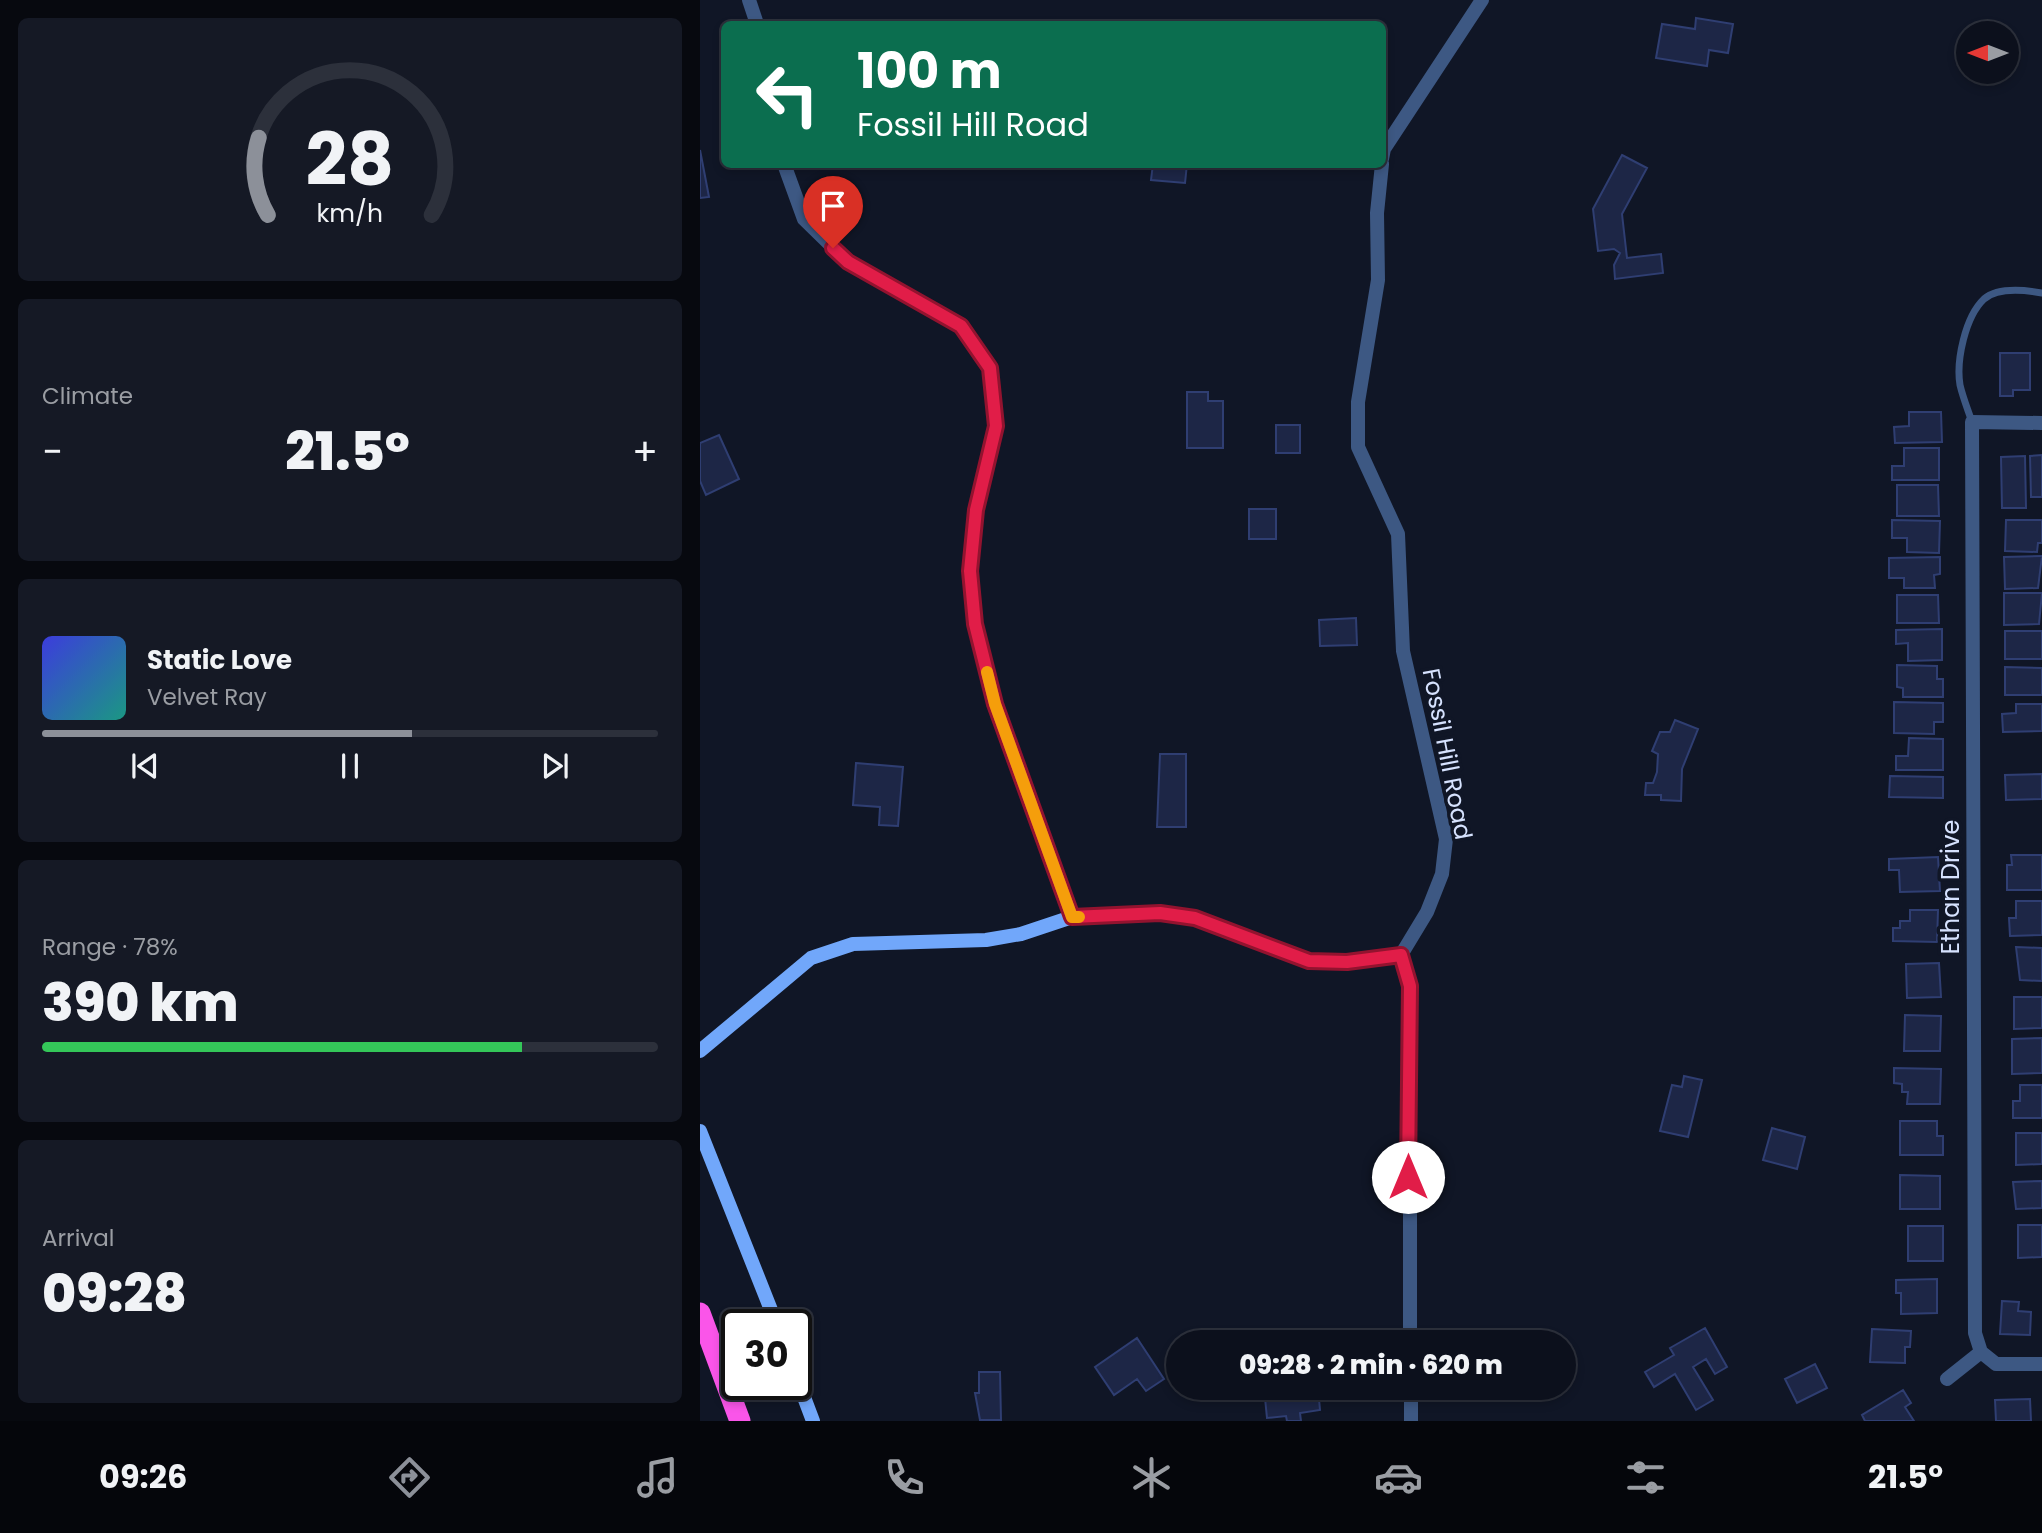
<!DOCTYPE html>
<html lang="en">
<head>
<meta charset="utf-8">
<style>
  body { margin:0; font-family:Poppins,sans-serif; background:#151925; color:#f1f3f6; height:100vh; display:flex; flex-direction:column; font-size:26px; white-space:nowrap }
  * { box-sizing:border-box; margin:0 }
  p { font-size:23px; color:#9a9da3 }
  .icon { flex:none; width:38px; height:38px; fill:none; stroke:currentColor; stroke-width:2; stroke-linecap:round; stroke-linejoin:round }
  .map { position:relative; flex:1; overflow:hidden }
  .drawer { display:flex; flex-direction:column; gap:18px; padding:18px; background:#07090f; width:700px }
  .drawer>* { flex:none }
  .top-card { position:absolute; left:21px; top:21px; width:665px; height:147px; border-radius:10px; box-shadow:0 4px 10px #0003,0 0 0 2px #2c303b; background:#0b6e4f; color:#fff; overflow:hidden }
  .needle { width:46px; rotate:270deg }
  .fabs { position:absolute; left:1256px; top:21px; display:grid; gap:14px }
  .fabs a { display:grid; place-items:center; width:63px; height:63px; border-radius:50%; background:#0c101c; box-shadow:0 4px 10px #0003,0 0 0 2px #2c303b; font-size:35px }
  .speed { position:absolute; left:21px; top:1309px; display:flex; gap:14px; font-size:35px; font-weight:700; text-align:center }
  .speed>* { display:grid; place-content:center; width:91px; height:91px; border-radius:50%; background:#0c101c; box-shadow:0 4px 10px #0003,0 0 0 2px #2c303b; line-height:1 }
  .speed .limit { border:4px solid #111; border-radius:10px; background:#fff; color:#111 }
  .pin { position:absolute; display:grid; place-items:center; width:60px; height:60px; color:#fff; margin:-72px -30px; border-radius:50% 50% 50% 0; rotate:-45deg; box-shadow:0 0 7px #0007 }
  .pin .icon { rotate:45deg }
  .me { position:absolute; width:77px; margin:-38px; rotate:0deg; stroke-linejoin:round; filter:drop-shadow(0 0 5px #0008) }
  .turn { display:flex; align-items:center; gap:24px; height:147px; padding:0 21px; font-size:32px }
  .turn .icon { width:91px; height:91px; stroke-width:2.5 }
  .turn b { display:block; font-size:49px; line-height:60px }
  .big { font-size:52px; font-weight:800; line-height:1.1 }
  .drawer .widget { flex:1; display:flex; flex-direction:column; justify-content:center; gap:10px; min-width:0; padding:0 24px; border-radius:10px; background:#151925 }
  .drawer .dial { align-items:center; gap:0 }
  .dial svg { height:182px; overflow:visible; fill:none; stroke:#2c303b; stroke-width:7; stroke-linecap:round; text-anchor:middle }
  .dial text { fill:#f1f3f6; stroke:none }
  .song { display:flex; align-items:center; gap:21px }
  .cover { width:84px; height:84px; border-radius:10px; background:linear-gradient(135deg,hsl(240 70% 55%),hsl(170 70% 35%)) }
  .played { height:7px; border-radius:4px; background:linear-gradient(90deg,#8c9099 60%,#2c303b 60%) }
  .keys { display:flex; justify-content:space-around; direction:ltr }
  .heat { display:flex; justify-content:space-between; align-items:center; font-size:38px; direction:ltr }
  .charge { height:10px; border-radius:5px; background:linear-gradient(90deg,#34c759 78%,#2c303b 0) }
  .trip { position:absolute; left:466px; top:1330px; width:410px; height:70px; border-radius:35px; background:#0c101c; box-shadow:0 4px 10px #0003,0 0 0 2px #2c303b; font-weight:800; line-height:70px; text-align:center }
  .dock { display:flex; height:112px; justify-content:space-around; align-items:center; background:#05060b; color:#9a9da3 }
  .dock .icon { width:49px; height:49px }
  .dock .on { color:#8c9099 }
  .dock b { font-size:32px; color:#f1f3f6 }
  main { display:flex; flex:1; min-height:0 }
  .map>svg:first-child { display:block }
  .building { fill:#1d2646; stroke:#2f3e72; stroke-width:2 }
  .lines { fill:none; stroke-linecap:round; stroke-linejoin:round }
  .lane { stroke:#3d5883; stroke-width:7 }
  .street { stroke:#3d5883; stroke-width:14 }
  .secondary { stroke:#71a7fa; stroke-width:14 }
  .highway { stroke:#fa55e9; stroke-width:21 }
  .route-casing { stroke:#92132f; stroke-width:18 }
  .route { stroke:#e11d48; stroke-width:12 }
  .slow { stroke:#f59e0b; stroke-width:12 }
  .labels { text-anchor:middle; stroke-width:7; stroke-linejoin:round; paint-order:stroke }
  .street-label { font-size:24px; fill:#d6e2fe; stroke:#101626 }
</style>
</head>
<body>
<main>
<section class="drawer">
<div class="widget dial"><svg viewBox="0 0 100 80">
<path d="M14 69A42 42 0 1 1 86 69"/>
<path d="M14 69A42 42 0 0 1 10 35" stroke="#8c9099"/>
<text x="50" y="56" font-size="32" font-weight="700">28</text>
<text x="50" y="72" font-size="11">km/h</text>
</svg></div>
<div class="widget"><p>Climate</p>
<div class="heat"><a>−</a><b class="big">21.5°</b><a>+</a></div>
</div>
<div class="widget">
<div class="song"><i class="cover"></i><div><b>Static Love</b><p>Velvet Ray</p></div></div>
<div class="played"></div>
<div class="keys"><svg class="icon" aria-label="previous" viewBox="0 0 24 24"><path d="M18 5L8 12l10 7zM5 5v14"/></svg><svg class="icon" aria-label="pause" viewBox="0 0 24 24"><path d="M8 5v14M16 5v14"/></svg><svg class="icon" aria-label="next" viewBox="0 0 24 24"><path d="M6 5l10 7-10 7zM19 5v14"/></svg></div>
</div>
<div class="widget"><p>Range · 78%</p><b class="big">390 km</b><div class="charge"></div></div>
<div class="widget"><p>Arrival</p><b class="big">09:28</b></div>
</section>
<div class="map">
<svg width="1342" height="1421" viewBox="0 0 1342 1421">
  <rect width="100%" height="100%" fill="#101626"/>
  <path class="building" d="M 996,18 L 1033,24 L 1028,53 L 1009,50 L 1007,66 L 956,58 L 962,24 L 995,29 Z
    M 0,150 L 9,197 L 0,198 Z
    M 922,155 L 947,168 L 922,214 L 927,258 L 961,254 L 963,273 L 915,279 L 914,265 L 920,253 L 914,249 L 898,251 L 893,209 Z
    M 453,164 L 487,164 L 485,183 L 451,180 Z
    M 1300,353 L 1330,353 L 1330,390 L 1313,390 L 1313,396 L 1300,396 Z
    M 487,392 L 508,392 L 508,401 L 523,401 L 523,448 L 487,448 Z
    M 1209,412 L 1241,412 L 1242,442 L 1195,443 L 1194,427 L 1209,426 Z
    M 576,425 L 600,425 L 600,453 L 576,453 Z
    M 19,435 L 39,479 L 6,495 L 0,481 L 0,443 Z
    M 1204,448 L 1239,448 L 1239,480 L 1192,480 L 1192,466 L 1204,466 Z
    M 1342,455 L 1342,497 L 1331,497 L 1330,456 Z
    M 1325,456 L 1326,508 L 1302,508 L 1301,457 Z
    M 1197,485 L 1238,485 L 1239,516 L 1197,516 Z
    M 549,509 L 576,509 L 576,539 L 549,539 Z
    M 1192,520 L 1240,521 L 1239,553 L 1207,552 L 1207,538 L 1192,538 Z
    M 1306,520 L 1342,520 L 1342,543 L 1338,543 L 1337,552 L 1305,551 Z
    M 1342,556 L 1338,588 L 1305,589 L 1304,557 Z
    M 1240,557 L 1240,574 L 1234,575 L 1235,588 L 1204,588 L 1204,578 L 1189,578 L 1189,558 Z
    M 1304,593 L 1342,593 L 1339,624 L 1304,625 Z
    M 1197,595 L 1238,595 L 1239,623 L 1197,623 Z
    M 656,618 L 657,645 L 620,646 L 619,620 Z
    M 1242,629 L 1242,660 L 1208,661 L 1208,643 L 1196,644 L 1196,630 Z
    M 1305,631 L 1342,631 L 1342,659 L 1305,659 Z
    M 1197,665 L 1237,666 L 1237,679 L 1243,679 L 1243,697 L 1203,697 L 1203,688 L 1197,687 Z
    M 1305,667 L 1342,668 L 1342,695 L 1305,695 Z
    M 1194,702 L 1243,703 L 1243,722 L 1234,722 L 1234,734 L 1194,733 Z
    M 1316,704 L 1342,704 L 1342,731 L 1303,732 L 1302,714 L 1316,713 Z
    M 975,720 L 998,729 L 982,769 L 981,801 L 961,800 L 961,795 L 945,795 L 946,783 L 953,783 L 957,772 L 958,754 L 952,751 L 960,732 L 970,732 Z
    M 1209,738 L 1243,739 L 1243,770 L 1196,770 L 1196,756 L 1208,756 Z
    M 460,754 L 486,754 L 486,827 L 457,827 Z
    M 156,763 L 203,767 L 198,826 L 179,825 L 180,807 L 153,805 Z
    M 1342,774 L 1342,799 L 1306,800 L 1305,775 Z
    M 1190,776 L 1243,777 L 1243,798 L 1189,797 Z
    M 1311,855 L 1342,855 L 1342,890 L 1307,890 L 1307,865 L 1312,865 Z
    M 1238,857 L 1240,891 L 1200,892 L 1199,870 L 1189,870 L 1189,859 Z
    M 1316,901 L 1342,901 L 1342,935 L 1310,936 L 1309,918 L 1316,918 Z
    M 1210,910 L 1238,910 L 1237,942 L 1193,941 L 1193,928 L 1200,928 L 1200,921 L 1210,921 Z
    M 1316,947 L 1342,948 L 1342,981 L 1320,980 Z
    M 1239,963 L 1241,997 L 1207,998 L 1206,964 Z
    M 1314,997 L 1342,997 L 1342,1028 L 1314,1029 Z
    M 1205,1015 L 1241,1016 L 1240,1051 L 1204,1051 Z
    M 1342,1038 L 1342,1073 L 1312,1074 L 1312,1039 Z
    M 1194,1068 L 1241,1069 L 1240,1104 L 1207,1104 L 1208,1092 L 1202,1092 L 1202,1084 L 1194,1083 Z
    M 984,1076 L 1002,1080 L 988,1137 L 960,1131 L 972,1085 L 982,1087 Z
    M 1320,1085 L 1342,1085 L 1342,1118 L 1313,1118 L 1313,1101 L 1320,1101 Z
    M 1200,1121 L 1237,1121 L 1237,1136 L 1243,1136 L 1243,1155 L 1200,1155 Z
    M 1072,1128 L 1105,1137 L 1097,1169 L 1063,1160 Z
    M 1316,1133 L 1342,1133 L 1342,1164 L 1316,1165 Z
    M 1200,1175 L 1240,1176 L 1240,1209 L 1200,1209 Z
    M 1342,1181 L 1342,1208 L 1316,1209 L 1313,1182 Z
    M 1318,1225 L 1342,1225 L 1342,1257 L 1318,1258 Z
    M 1208,1226 L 1243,1226 L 1243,1261 L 1208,1261 Z
    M 1237,1279 L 1237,1313 L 1201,1314 L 1201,1293 L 1196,1293 L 1196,1280 Z
    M 1302,1301 L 1319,1302 L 1318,1311 L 1331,1312 L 1330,1335 L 1300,1334 Z
    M 1005,1328 L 1027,1367 L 1015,1374 L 1006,1359 L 993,1367 L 1013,1400 L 996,1410 L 975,1374 L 954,1387 L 945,1372 L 974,1355 L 970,1348 Z
    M 1172,1329 L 1211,1331 L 1210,1347 L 1205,1347 L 1205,1363 L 1170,1362 Z
    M 437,1338 L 464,1379 L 446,1391 L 437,1379 L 414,1395 L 395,1367 Z
    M 1115,1364 L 1127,1388 L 1097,1403 L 1085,1379 Z
    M 279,1372 L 300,1372 L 301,1420 L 280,1420 L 275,1393 L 279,1393 Z
    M 564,1388 L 618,1388 L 620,1410 L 600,1413 L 601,1421 L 587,1421 L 586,1416 L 567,1418 Z
    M 1203,1390 L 1211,1403 L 1205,1407 L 1214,1421 L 1165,1421 L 1162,1415 Z
    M 1330,1399 L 1331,1421 L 1296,1421 L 1295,1400 Z"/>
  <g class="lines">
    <path class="lane" d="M 1272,422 C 1268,410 1263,398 1260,385 C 1256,361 1265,317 1284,299 C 1298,287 1325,290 1342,293"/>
    <path class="street" d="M 49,0 L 57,24
      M 682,159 L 684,149 L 782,0
      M 84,164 L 104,219 L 148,262 L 261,326 L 290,368 L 296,426 L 276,510 L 270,571 L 275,624 L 295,704 L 372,917
      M 682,164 L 677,213 L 678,280 L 658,402 L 658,447 L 698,534 L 703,651 L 746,839 L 742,874 L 727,912 L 701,955 L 710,986 L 710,1342
      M 1281,1352 L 1275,1333 L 1272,422 L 1342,423
      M 1281,1352 L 1296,1364 L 1342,1364
      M 1247,1379 L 1281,1352
      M 711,1388 L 711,1421"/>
    <path class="secondary" d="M 0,1051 L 111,958 L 153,944 L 286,940 L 321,934 L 372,917 L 460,913 L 495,918 L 609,961 L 647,962 L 701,955
      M 0,1131 L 77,1325
      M 96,1376 L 113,1421"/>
    <path class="highway" d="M 0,1313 L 40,1421"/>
  </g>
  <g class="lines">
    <g class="route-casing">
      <path id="route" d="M 133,248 L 148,262 L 261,326 L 290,368 L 296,426 L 276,510 L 270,571 L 275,624 L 295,704 L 372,917 L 460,913 L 495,918 L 609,961 L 647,962 L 701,955 L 710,986 L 708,1177"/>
    </g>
    <use href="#route" class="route"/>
    <path class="slow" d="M 287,672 L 295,704 L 372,917 L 379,917"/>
  </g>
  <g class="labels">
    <g class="street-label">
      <text transform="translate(747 754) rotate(79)" y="8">Fossil Hill Road</text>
      <text transform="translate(1251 887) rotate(-90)" y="8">Ethan Drive</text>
    </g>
  </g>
</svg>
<div class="fabs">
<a><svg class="needle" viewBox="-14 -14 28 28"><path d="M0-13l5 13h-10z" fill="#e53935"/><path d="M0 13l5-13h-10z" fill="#9a9da3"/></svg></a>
</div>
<div class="speed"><div class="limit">30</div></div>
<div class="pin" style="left:133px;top:248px;background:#d93025"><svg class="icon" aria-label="arrive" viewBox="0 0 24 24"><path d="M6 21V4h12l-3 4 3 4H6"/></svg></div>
<svg class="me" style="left:708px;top:1177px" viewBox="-20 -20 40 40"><circle r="19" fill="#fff"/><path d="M0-13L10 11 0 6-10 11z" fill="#e11d48"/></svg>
<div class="trip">09:28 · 2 min · 620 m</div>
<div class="top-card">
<div class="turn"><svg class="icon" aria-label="left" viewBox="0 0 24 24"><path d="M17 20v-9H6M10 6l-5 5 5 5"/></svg><div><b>100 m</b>Fossil Hill Road</div></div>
</div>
</div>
</main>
<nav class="dock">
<b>09:26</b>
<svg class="icon on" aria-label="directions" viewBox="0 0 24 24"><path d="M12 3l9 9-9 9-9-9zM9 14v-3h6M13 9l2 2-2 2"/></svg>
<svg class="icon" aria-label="music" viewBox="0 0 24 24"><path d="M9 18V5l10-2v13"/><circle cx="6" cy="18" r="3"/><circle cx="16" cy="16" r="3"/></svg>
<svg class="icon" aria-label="phone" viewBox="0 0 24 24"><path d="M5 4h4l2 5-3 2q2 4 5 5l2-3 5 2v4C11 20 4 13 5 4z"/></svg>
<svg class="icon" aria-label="climate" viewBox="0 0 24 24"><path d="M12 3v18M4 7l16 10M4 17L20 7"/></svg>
<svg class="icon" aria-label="car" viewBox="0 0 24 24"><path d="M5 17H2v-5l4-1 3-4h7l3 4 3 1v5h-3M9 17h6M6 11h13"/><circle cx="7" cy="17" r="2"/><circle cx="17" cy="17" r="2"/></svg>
<svg class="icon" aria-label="filters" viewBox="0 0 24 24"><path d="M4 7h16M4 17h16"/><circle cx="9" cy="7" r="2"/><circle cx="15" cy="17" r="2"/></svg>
<b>21.5°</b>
</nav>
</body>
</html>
